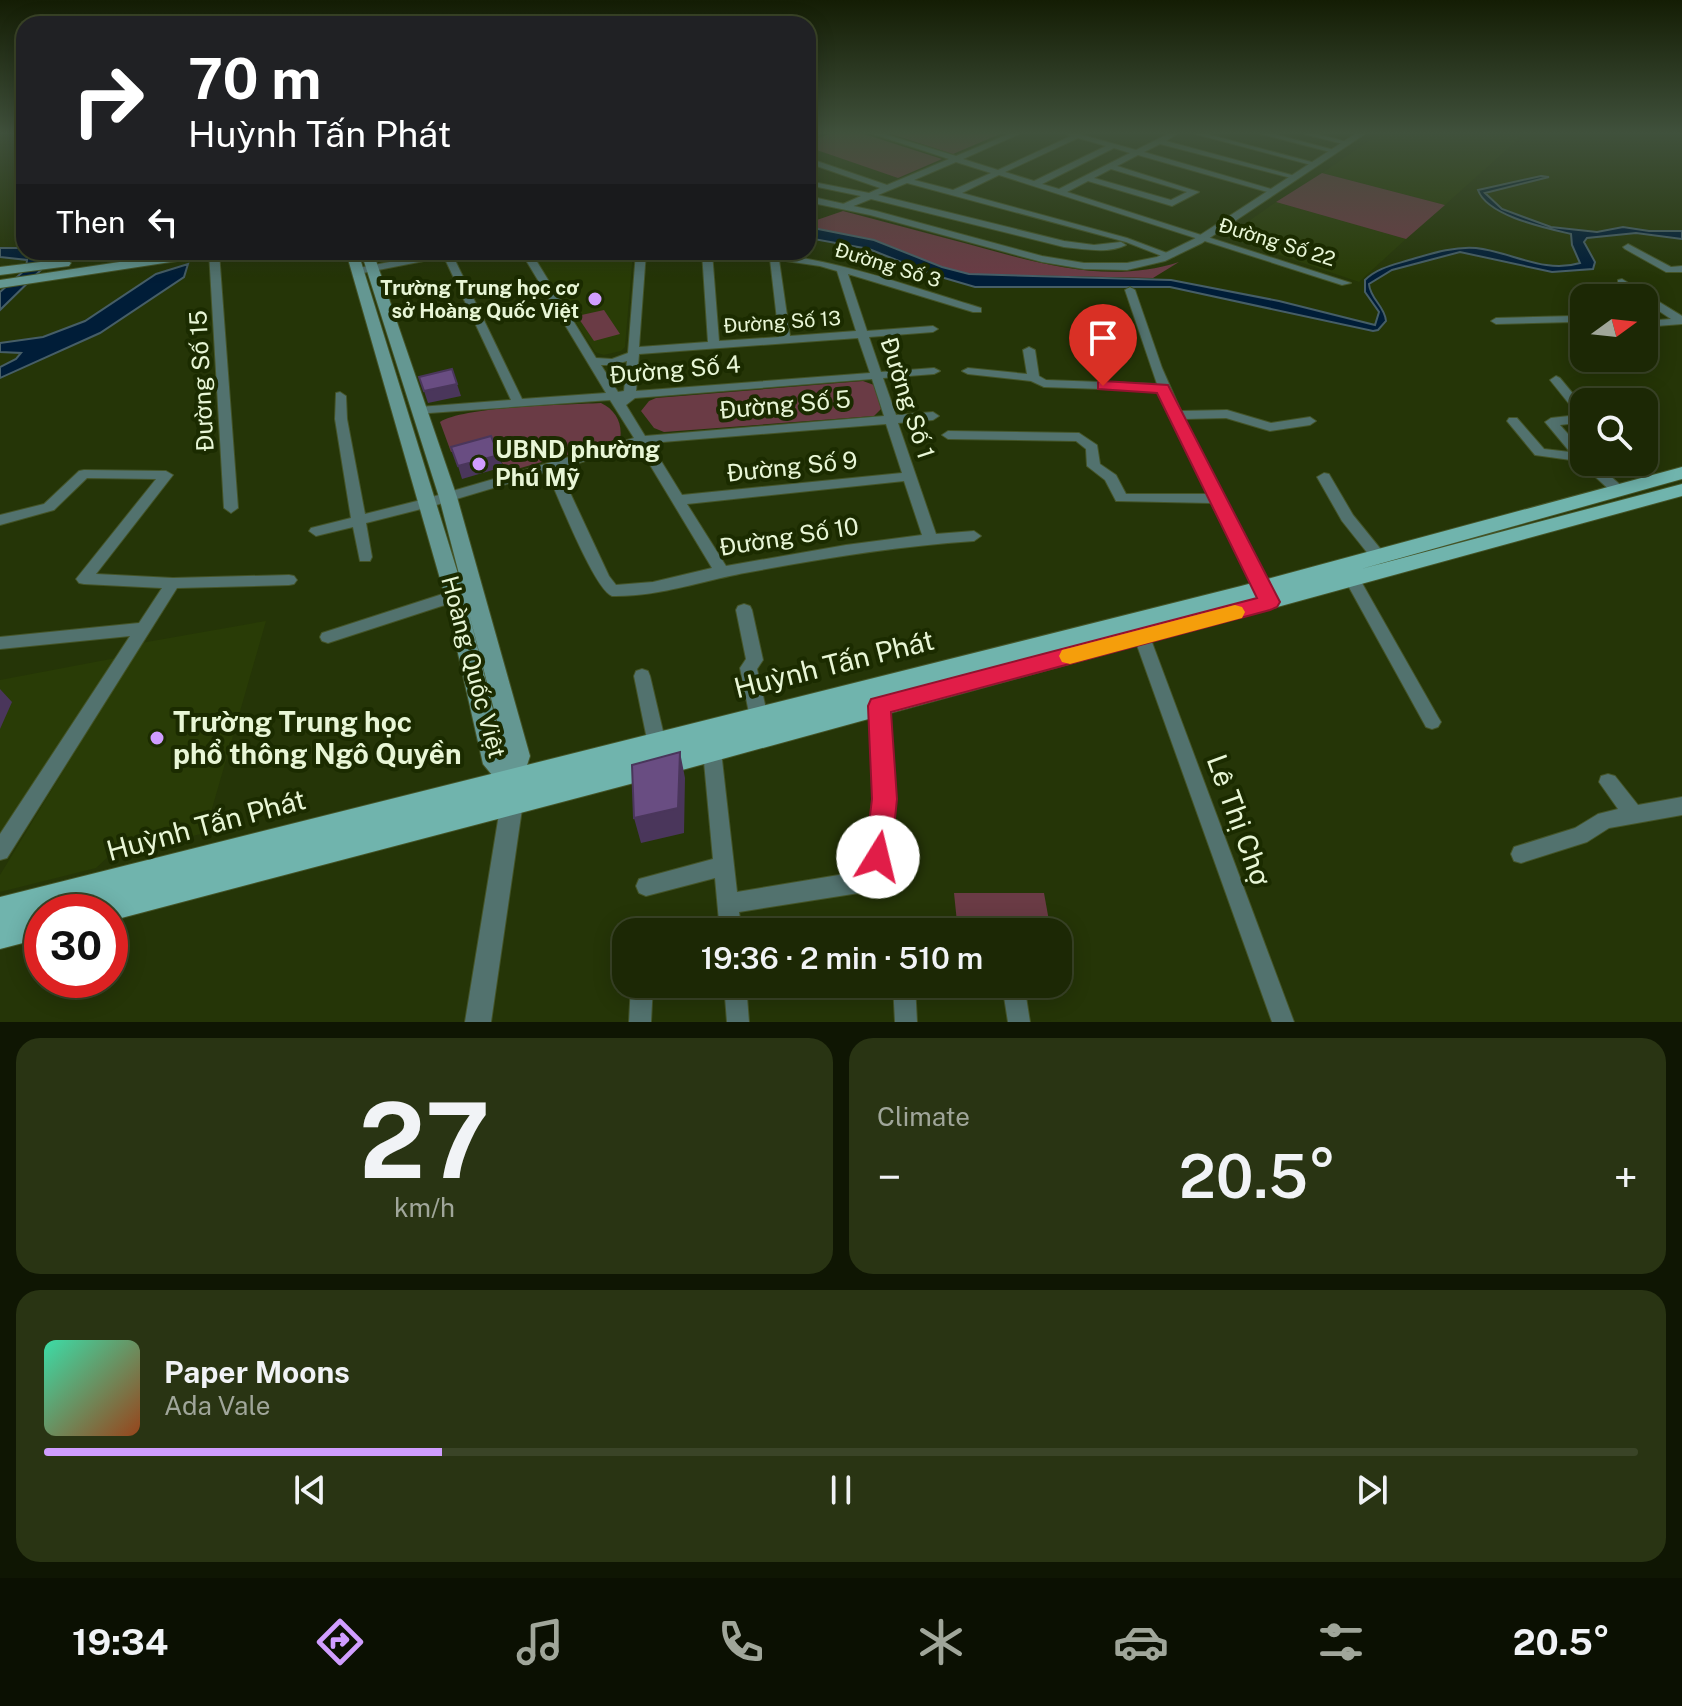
<!DOCTYPE html>
<html lang="en">
<head>
<meta charset="utf-8">
<style>
  body { margin:0; font-family:"Public Sans",sans-serif; background:#293413; color:#f1f3f6; height:100vh; display:flex; flex-direction:column; font-size:30px; white-space:nowrap }
  * { box-sizing:border-box; margin:0 }
  p { font-size:26px; color:#a0a69a }
  .icon { flex:none; width:44px; height:44px; fill:none; stroke:currentColor; stroke-width:2; stroke-linecap:round; stroke-linejoin:round }
  .map { position:relative; height:1022px; overflow:hidden }
  .drawer { display:flex; flex-direction:column; gap:16px; padding:16px; background:#0f1603; flex:1 }
  .drawer>* { flex:none }
  .guide { position:absolute; left:16px; top:16px; width:800px; height:244px; border-radius:24px; box-shadow:0 4px 20px #0003,0 0 0 2px #3a4427; background:#202124; color:#fff; overflow:hidden }
  .needle { width:52px; rotate:75deg }
  .tools { position:absolute; left:1570px; top:284px; display:grid; gap:16px }
  .tools a { display:grid; place-items:center; width:88px; height:88px; border-radius:16px; background:#1c2805; box-shadow:0 4px 20px #0003,0 0 0 2px #3a4427; font-size:40px }
  .speed { position:absolute; left:24px; top:894px; display:flex; gap:16px; font-size:40px; font-weight:700; text-align:center }
  .speed>* { display:grid; place-content:center; width:104px; height:104px; border-radius:50%; background:#1c2805; box-shadow:0 4px 20px #0003,0 0 0 2px #3a4427; line-height:1 }
  .speed .limit { border:12px solid #d22; background:#fff; color:#111 }
  .pin { position:absolute; display:grid; place-items:center; width:68px; height:68px; color:#fff; margin:-82px -34px; border-radius:50% 50% 50% 0; rotate:-45deg; box-shadow:0 0 8px #0007 }
  .pin .icon { rotate:45deg }
  .me { position:absolute; width:88px; margin:-44px; rotate:9deg; stroke-linejoin:round; filter:drop-shadow(0 0 6px #0008) }
  .turn { display:flex; align-items:center; gap:28px; height:168px; padding:0 40px; font-size:36px }
  .turn .icon { width:104px; height:104px; stroke-width:2.5 }
  .turn b { display:block; font-size:56px; line-height:68px }
  .then { display:flex; align-items:center; height:76px; padding:0 40px; background:#0003; gap:16px; font-size:30px }
  .big { font-size:60px; font-weight:600; line-height:1.1 }
  .drawer .widget { flex:1; display:flex; flex-direction:column; justify-content:center; gap:12px; min-width:0; padding:0 28px; border-radius:24px; background:#293413 }
  .drawer .dial { align-items:center; gap:0 }
  .dial b { font-size:104px; line-height:1 }
  .song { display:flex; align-items:center; gap:24px }
  .cover { width:96px; height:96px; border-radius:12px; background:linear-gradient(135deg,hsl(160 70% 55%),hsl(20 70% 35%)) }
  .played { height:8px; border-radius:4px; background:linear-gradient(90deg,#d09dff 25%,#3a4427 25%) }
  .keys { display:flex; justify-content:space-around; direction:ltr }
  .heat { display:flex; justify-content:space-between; align-items:center; font-size:44px; direction:ltr }
  .drawer .tiles { flex:1; display:grid; gap:16px; grid-template-columns:1fr 1fr }
  .widget:last-child { grid-column:span 2 }
  .trip { position:absolute; left:612px; top:918px; width:460px; height:80px; border-radius:24px; background:#1c2805; box-shadow:0 4px 20px #0003,0 0 0 2px #3a4427; font-weight:600; line-height:80px; text-align:center }
  .dock { display:flex; height:128px; justify-content:space-around; align-items:center; background:#0b1002; color:#a0a69a }
  .dock .icon { width:56px; height:56px }
  .dock .current { color:#d09dff }
  .dock b { font-size:36px; color:#f1f3f6 }
  .map>svg:first-child { display:block }
  .built { fill:#293c06 }
  .green { fill:#6a3b45 }
  .water { fill:#001d38; stroke:#465e67; stroke-width:2 }
  .lines { fill:none; stroke-linecap:round; stroke-linejoin:round }
  .minor-casing { stroke:#445428; stroke-width:2 }
  .tertiary-casing { stroke:#445428; stroke-width:2 }
  .secondary-casing { stroke:#445428; stroke-width:2 }
  .primary-casing { stroke:#445428; stroke-width:2 }
  .minor { fill:#52726e; fill-rule:evenodd }
  .tertiary { fill:#52726e; fill-rule:evenodd }
  .secondary { fill:#649792; fill-rule:evenodd }
  .primary { fill:#70b4ad; fill-rule:evenodd }
  .shaded-wall { fill:#4a365b }
  .building { fill:#694d82; stroke:#4a365b; stroke-width:2 }
  .route { fill:#e11d48; stroke:#92132f; stroke-width:2 }
  .slow { fill:#f59e0b }
  .poi-dot { fill:#d09dff; stroke:#1b2b00; stroke-width:3 }
  .labels { text-anchor:middle; stroke-width:8; stroke-linejoin:round; paint-order:stroke }
  .far-street-label { font-size:20px; fill:#e8f6d6; stroke:#1b2b00 }
  .far-poi-label { font-size:20px; font-weight:bold; fill:#e8f6d6; stroke:#1b2b00; text-anchor:end }
  .street-label { font-size:24px; fill:#e8f6d6; stroke:#1b2b00 }
  .poi-label { font-size:24px; font-weight:bold; fill:#e8f6d6; stroke:#1b2b00; text-anchor:start }
  .near-street-label { font-size:28px; fill:#e8f6d6; stroke:#1b2b00 }
  .near-poi-label { font-size:28px; font-weight:bold; fill:#e8f6d6; stroke:#1b2b00; text-anchor:start }
</style>
</head>
<body>
<div class="map">
<svg width="1682" height="1022" viewBox="0 0 1682 1022">
  <rect width="100%" height="100%" fill="#253507"/>
  <path class="built" d="M 1379,134 L 1524,134 L 1445,205 L 1322,173 Z
    M 1276,202 L 1406,239 L 1359,282 L 1226,237 Z
    M 531,252 L 633,252 L 625,347 L 621,351 L 604,355 L 595,352 Z
    M 266,621 L 205,833 L 109,856 L 96,868 L 0,892 L 0,875 L 141,643 Z
    M 116,658 L 0,835 L 0,680 Z"/>
  <path class="green" d="M 829,134 L 864,134 L 942,159 L 898,178 L 808,147 L 808,142 Z
    M 891,134 L 1000,134 L 953,154 Z
    M 1322,173 L 1445,205 L 1406,239 L 1276,202 Z
    M 843,211 C 885,222 926,233 968,244 C 1037,263 1108,285 1179,262 L 1153,278 L 969,274 L 942,267 L 875,240 L 808,227 L 808,223 Z
    M 604,310 L 620,334 L 594,341 L 577,316 Z
    M 863,381 L 874,385 L 881,409 L 874,416 L 664,432 L 654,428 L 641,411 L 649,401 L 656,398 Z
    M 601,403 C 616,410 623,424 620,440 L 506,472 L 496,448 L 451,452 L 440,422 C 466,406 565,405 601,403 Z
    M 954,893 L 1044,893 L 1051,932 L 958,932 Z"/>
  <path class="water" d="M 1541,176 L 1549,177 L 1485,193 L 1502,209 L 1551,227 L 1597,232 L 1623,227 L 1649,231 L 1682,231 L 1682,239 L 1636,233 L 1587,238 L 1584,242 L 1595,262 L 1593,269 L 1552,272 L 1460,252 L 1392,270 L 1369,284 C 1370,299 1385,306 1386,321 L 1378,330 L 1373,331 L 1170,287 L 975,287 L 934,275 L 869,249 L 808,238 L 808,227 L 874,240 L 942,267 L 969,274 L 1171,280 L 1279,301 L 1375,325 L 1379,312 L 1365,292 L 1365,280 C 1377,268 1393,265 1409,260 C 1430,254 1454,246 1476,248 C 1512,252 1544,274 1580,263 L 1572,245 L 1571,234 C 1546,228 1487,216 1478,190 Z
    M 0,248 L 24,248 L 24,252 L 48,254 L 44,267 L 0,310 L 0,292 L 26,269 L 27,260 L 0,257 Z
    M 188,264 L 184,277 L 100,333 L 0,378 L 0,367 L 16,359 L 21,353 L 0,352 L 0,343 L 43,337 L 85,321 L 156,274 Z"/>
  <g class="lines">
    <g class="minor-casing">
      <path id="minor" d="M 873,134 L 884,134 L 956,156 L 1009,134 L 1019,134 L 963,159 L 998,170 L 1071,136 L 1067,134 L 1079,134 L 1136,150 L 1168,134 L 1177,134 L 1166,141 L 1299,177 L 1295,179 L 1160,144 L 1144,152 L 1278,191 L 1271,193 L 1138,155 L 1117,166 L 1199,192 L 1172,206 L 1088,181 L 1067,192 L 1351,283 L 1342,285 L 999,175 L 962,193 L 1127,238 L 1175,256 L 1167,258 L 1126,242 L 907,183 L 878,195 L 1064,241 L 1094,245 L 1121,242 L 1126,245 C 1108,254 1084,249 1064,247 L 871,199 L 846,209 L 843,208 L 843,204 L 861,196 L 808,185 L 808,181 L 869,193 L 880,188 L 808,163 L 808,158 L 887,185 L 949,159 ZM 1078,138 L 1106,146 L 1034,181 L 1005,172 ZM 1114,148 L 1130,153 L 1059,189 L 1042,184 ZM 956,162 L 991,173 L 953,190 L 914,180 ZM 1111,169 L 1187,192 L 1171,200 L 1094,178 Z
        M 1195,134 L 1207,134 L 1319,164 L 1315,166 Z
        M 1261,134 L 1274,134 L 1338,151 L 1334,153 Z
        M 1304,134 L 1317,134 L 1351,143 L 1347,145 Z
        M 1628,244 L 1671,267 L 1682,266 L 1682,272 L 1666,272 L 1625,249 L 1623,247 Z
        M 209,252 L 219,252 L 238,508 L 231,513 L 224,508 Z
        M 442,252 L 462,252 L 453,256 L 522,399 L 606,393 L 521,252 L 531,252 L 596,358 L 612,359 L 628,353 L 636,252 L 646,252 L 639,347 L 708,342 L 702,252 L 712,252 L 719,341 L 779,337 L 770,259 L 741,255 L 736,252 C 820,252 901,284 981,308 L 981,312 L 973,312 L 848,274 L 867,331 L 933,326 L 938,329 L 933,332 L 869,337 L 881,372 L 934,368 L 940,371 L 934,374 L 883,378 L 896,415 L 933,412 L 939,416 L 933,420 L 898,423 L 936,534 L 974,531 L 981,536 L 974,541 C 899,546 824,558 750,572 C 704,580 659,597 612,596 C 594,589 557,494 547,472 L 433,506 L 366,523 L 372,557 L 370,561 L 360,561 L 353,527 L 316,536 L 309,531 L 311,528 L 351,518 L 335,419 L 336,393 L 340,392 L 346,396 L 347,419 L 365,514 L 425,499 L 634,438 L 610,400 L 415,414 L 413,411 L 419,407 L 511,400 L 444,257 L 358,274 L 353,271 L 358,268 ZM 779,260 L 820,266 L 837,271 L 856,331 L 790,336 ZM 858,338 L 870,373 L 636,391 L 639,354 ZM 627,361 L 624,391 L 618,392 L 601,365 L 613,365 ZM 872,379 L 884,416 L 645,436 L 626,405 L 635,398 ZM 886,424 L 902,473 L 682,495 L 650,443 ZM 638,445 L 712,568 L 653,582 L 616,585 L 609,576 L 559,469 ZM 904,481 L 922,535 L 846,545 L 726,566 L 687,504 Z
        M 1622,279 L 1682,316 L 1682,324 L 1644,327 L 1644,321 L 1671,319 L 1644,301 L 1644,298 L 1640,298 L 1618,284 L 1618,280 Z
        M 1579,286 L 1597,298 L 1585,298 L 1574,289 Z
        M 1130,287 L 1135,290 L 1162,368 L 1181,411 L 1227,410 L 1271,423 L 1310,417 L 1316,421 L 1310,425 L 1270,431 L 1226,418 L 1184,419 L 1269,588 L 1266,592 L 1256,592 L 1211,503 L 1116,501 L 1105,480 L 1087,466 L 1086,449 L 1076,441 L 948,439 L 942,435 L 948,431 L 1079,433 L 1097,445 L 1100,464 L 1116,475 L 1126,494 L 1207,494 L 1171,418 L 1168,415 L 1169,413 L 1160,391 L 1044,387 L 1031,381 L 968,374 L 962,371 L 968,368 L 1027,374 L 1023,350 L 1029,347 L 1035,350 L 1039,376 L 1046,380 L 1157,384 L 1125,290 Z
        M 1573,316 L 1584,319 L 1584,325 L 1573,322 L 1496,324 L 1491,321 L 1496,318 Z
        M 1556,376 L 1560,378 L 1584,407 L 1584,422 L 1560,425 L 1584,452 L 1584,462 L 1594,462 L 1624,488 L 1626,491 L 1624,494 L 1614,494 L 1578,461 L 1535,455 L 1507,421 L 1509,418 L 1517,418 L 1544,449 L 1570,452 L 1545,422 L 1551,418 L 1578,415 L 1550,380 Z
        M 84,470 L 166,471 L 173,475 L 96,574 L 173,578 L 289,575 L 294,576 L 297,580 L 294,584 L 289,585 L 177,588 L 7,858 L 0,860 L 0,834 L 130,636 L 0,649 L 0,637 L 139,623 L 162,588 L 84,584 L 79,583 L 76,579 L 156,479 L 87,478 L 54,510 L 0,525 L 0,515 L 44,504 L 79,471 Z
        M 1324,473 L 1329,474 L 1353,515 L 1383,552 L 1385,556 L 1383,560 L 1373,560 L 1342,521 L 1317,477 Z
        M 1353,575 L 1358,576 L 1438,717 L 1441,722 L 1438,727 L 1432,729 L 1426,727 L 1345,580 L 1348,576 Z
        M 455,590 L 460,592 L 463,596 L 460,600 L 328,643 L 322,641 L 320,637 L 322,633 Z
        M 744,604 L 750,606 L 752,610 L 763,660 L 757,669 L 768,718 L 765,723 L 759,725 L 753,723 L 750,718 L 740,668 L 746,659 L 736,610 L 738,606 Z
        M 1142,631 L 1148,633 L 1150,637 L 1294,1022 L 1272,1022 L 1134,637 L 1136,633 Z
        M 642,669 L 648,671 L 650,676 L 666,744 L 663,749 L 657,752 L 651,749 L 648,744 L 634,676 L 636,671 Z
        M 879,699 L 885,701 L 888,706 L 894,818 L 879,884 L 859,893 L 739,912 L 742,932 L 720,932 L 715,878 L 646,896 L 639,893 L 636,886 L 639,879 L 713,859 L 703,751 L 706,745 L 712,743 L 718,745 L 721,751 L 737,892 L 863,871 L 874,818 L 870,706 L 873,701 Z
        M 1608,774 L 1615,776 L 1638,805 L 1682,797 L 1682,815 L 1609,828 L 1587,842 L 1521,863 L 1514,861 L 1511,854 L 1514,847 L 1575,828 L 1598,814 L 1618,809 L 1599,782 L 1601,776 Z
        M 631,984 L 653,984 L 651,1022 L 629,1022 Z
        M 724,984 L 746,984 L 749,1022 L 727,1022 Z
        M 893,984 L 915,984 L 917,1022 L 895,1022 Z
        M 1002,984 L 1024,984 L 1030,1022 L 1008,1022 Z"/>
    </g>
    <g class="tertiary-casing">
      <path id="tertiary" d="M 1355,134 L 1365,134 L 1202,243 L 1165,261 L 1127,270 L 1084,269 L 1042,262 L 870,215 L 808,202 L 808,196 L 876,211 L 1042,256 L 1084,263 L 1127,263 L 1157,257 L 1194,239 Z
        M 512,792 L 520,795 L 523,802 L 491,1022 L 465,1022 L 501,802 L 504,795 Z"/>
    </g>
    <g class="secondary-casing">
      <path id="secondary" d="M 186,252 L 216,252 L 210,256 L 0,288 L 0,280 Z
        M 346,252 L 358,252 L 464,593 L 439,497 L 361,252 L 373,252 L 457,497 L 530,756 L 520,787 L 511,791 L 502,787 L 483,764 L 445,596 ZM 469,613 L 506,756 L 505,758 Z
        M 65,259 L 71,263 L 69,266 L 0,275 L 0,267 Z"/>
    </g>
    <g class="primary-casing">
      <path id="primary" d="M 1682,467 L 1682,479 L 1361,569 L 1682,484 L 1682,496 L 653,778 L 110,921 L 110,912 L 72,912 L 74,908 L 42,912 L 42,938 L 0,949 L 0,897 L 1241,586 Z"/>
    </g>
    <use href="#minor" class="minor"/>
    <use href="#tertiary" class="tertiary"/>
    <use href="#secondary" class="secondary"/>
    <use href="#primary" class="primary"/>
  </g>
  <path class="shaded-wall" d="M 457,384 L 461,396 L 428,403 L 424,391 Z
    M 499,455 L 503,467 L 462,479 L 458,466 Z
    M 0,689 L 12,702 L 0,729 Z
    M 680,752 L 685,778 L 684,833 L 641,843 L 634,818 Z"/>
  <path class="building" d="M 452,369 L 457,384 L 424,391 L 419,377 Z
    M 491,436 L 499,455 L 458,466 L 451,447 Z
    M 680,752 L 678,808 L 634,818 L 632,765 Z"/>
  <linearGradient id="sky" x2="0" y2="1"><stop stop-color="#141d04"/><stop offset="0.48" stop-color="#40513c"/><stop offset="1" stop-color="#40513c" stop-opacity="0"/></linearGradient>
  <rect width="1682" height="277" fill="url(#sky)"/>
  <path class="route" d="M 1103,381 L 1168,385 L 1280,602 L 1277,607 L 1270,610 L 891,712 L 897,799 L 891,857 L 887,866 L 878,870 L 869,866 L 865,857 L 872,799 L 868,706 L 871,699 L 1257,598 L 1157,393 L 1098,389 L 1098,382 Z"/>
  <path class="slow" d="M 1235,605 L 1242,607 L 1245,612 L 1242,618 L 1070,664 L 1062,662 L 1059,656 L 1062,650 L 1070,648 Z"/>
  <g class="poi-dot">
    <circle cx="595" cy="299" r="8"/>
    <circle cx="479" cy="464" r="8"/>
    <circle cx="157" cy="738" r="8"/>
  </g>
  <g class="labels">
    <g class="far-street-label">
      <text transform="translate(1277 242) rotate(17)" y="7">Đường Số 22</text>
      <text transform="translate(888 265) rotate(17)" y="7">Đường Số 3</text>
      <text transform="translate(782 322) rotate(-4)" y="7">Đường Số 13</text>
    </g>
    <g class="far-poi-label">
      <text x="579" y="295">Trường Trung học cơ<tspan x="579" dy="23">sở Hoàng Quốc Việt</tspan></text>
    </g>
    <g class="street-label">
      <text transform="translate(675 370) rotate(-5)" y="8">Đường Số 4</text>
      <text transform="translate(202 381) rotate(-93)" y="8">Đường Số 15</text>
      <text transform="translate(907 398) rotate(72)" y="8">Đường Số 1</text>
      <text transform="translate(785 405) rotate(-5)" y="8">Đường Số 5</text>
      <text transform="translate(792 467) rotate(-6)" y="8">Đường Số 9</text>
      <text transform="translate(789 537) rotate(-9)" y="8">Đường Số 10</text>
      <text transform="translate(473 667) rotate(75)" y="8">Hoàng Quốc Việt</text>
    </g>
    <g class="poi-label">
      <text x="495" y="458">UBND phường<tspan x="495" dy="28">Phú Mỹ</tspan></text>
    </g>
    <g class="near-street-label">
      <text transform="translate(834 664) rotate(-14)" y="10">Huỳnh Tấn Phát</text>
      <text transform="translate(1239 820) rotate(70)" y="10">Lê Thị Chợ</text>
      <text transform="translate(206 825) rotate(-15)" y="10">Huỳnh Tấn Phát</text>
    </g>
    <g class="near-poi-label">
      <text x="173" y="732">Trường Trung học<tspan x="173" dy="32">phổ thông Ngô Quyền</tspan></text>
    </g>
  </g>
</svg>
<div class="tools">
<a><svg class="needle" viewBox="-14 -14 28 28"><path d="M0-13l5 13h-10z" fill="#e53935"/><path d="M0 13l5-13h-10z" fill="#a0a69a"/></svg></a>
<a><svg class="icon" aria-label="search" viewBox="0 0 24 24"><circle cx="10" cy="10" r="6"/><path d="M15 15l6 6"/></svg></a>
</div>
<div class="speed"><div class="limit">30</div></div>
<div class="pin" style="left:1103px;top:386px;background:#d93025"><svg class="icon" aria-label="arrive" viewBox="0 0 24 24"><path d="M6 21V4h12l-3 4 3 4H6"/></svg></div>
<svg class="me" style="left:878px;top:857px" viewBox="-20 -20 40 40"><circle r="19" fill="#fff"/><path d="M0-13L10 11 0 6-10 11z" fill="#e11d48"/></svg>
<div class="trip">19:36 · 2 min · 510 m</div>
<div class="guide">
<div class="turn"><svg class="icon" aria-label="right" viewBox="0 0 24 24"><path d="M7 20v-9h11M14 6l5 5-5 5"/></svg><div><b>70 m</b>Huỳnh Tấn Phát</div></div>
<div class="then">Then<svg class="icon" aria-label="left" viewBox="0 0 24 24"><path d="M17 20v-9H6M10 6l-5 5 5 5"/></svg></div>
</div>
</div>
<section class="drawer">
<div class="tiles">
<div class="widget dial"><b>27</b><p>km/h</p></div>
<div class="widget"><p>Climate</p>
<div class="heat"><a>−</a><b class="big">20.5°</b><a>+</a></div>
</div>
<div class="widget">
<div class="song"><i class="cover"></i><div><b>Paper Moons</b><p>Ada Vale</p></div></div>
<div class="played"></div>
<div class="keys"><svg class="icon" aria-label="previous" viewBox="0 0 24 24"><path d="M18 5L8 12l10 7zM5 5v14"/></svg><svg class="icon" aria-label="pause" viewBox="0 0 24 24"><path d="M8 5v14M16 5v14"/></svg><svg class="icon" aria-label="next" viewBox="0 0 24 24"><path d="M6 5l10 7-10 7zM19 5v14"/></svg></div>
</div>
</div>
</section>
<nav class="dock">
<b>19:34</b>
<svg class="icon current" aria-label="directions" viewBox="0 0 24 24"><path d="M12 3l9 9-9 9-9-9zM9 14v-3h6M13 9l2 2-2 2"/></svg>
<svg class="icon" aria-label="music" viewBox="0 0 24 24"><path d="M9 18V5l10-2v13"/><circle cx="6" cy="18" r="3"/><circle cx="16" cy="16" r="3"/></svg>
<svg class="icon" aria-label="phone" viewBox="0 0 24 24"><path d="M5 4h4l2 5-3 2q2 4 5 5l2-3 5 2v4C11 20 4 13 5 4z"/></svg>
<svg class="icon" aria-label="climate" viewBox="0 0 24 24"><path d="M12 3v18M4 7l16 10M4 17L20 7"/></svg>
<svg class="icon" aria-label="car" viewBox="0 0 24 24"><path d="M5 17H2v-5l4-1 3-4h7l3 4 3 1v5h-3M9 17h6M6 11h13"/><circle cx="7" cy="17" r="2"/><circle cx="17" cy="17" r="2"/></svg>
<svg class="icon" aria-label="filters" viewBox="0 0 24 24"><path d="M4 7h16M4 17h16"/><circle cx="9" cy="7" r="2"/><circle cx="15" cy="17" r="2"/></svg>
<b>20.5°</b>
</nav>
</body>
</html>
